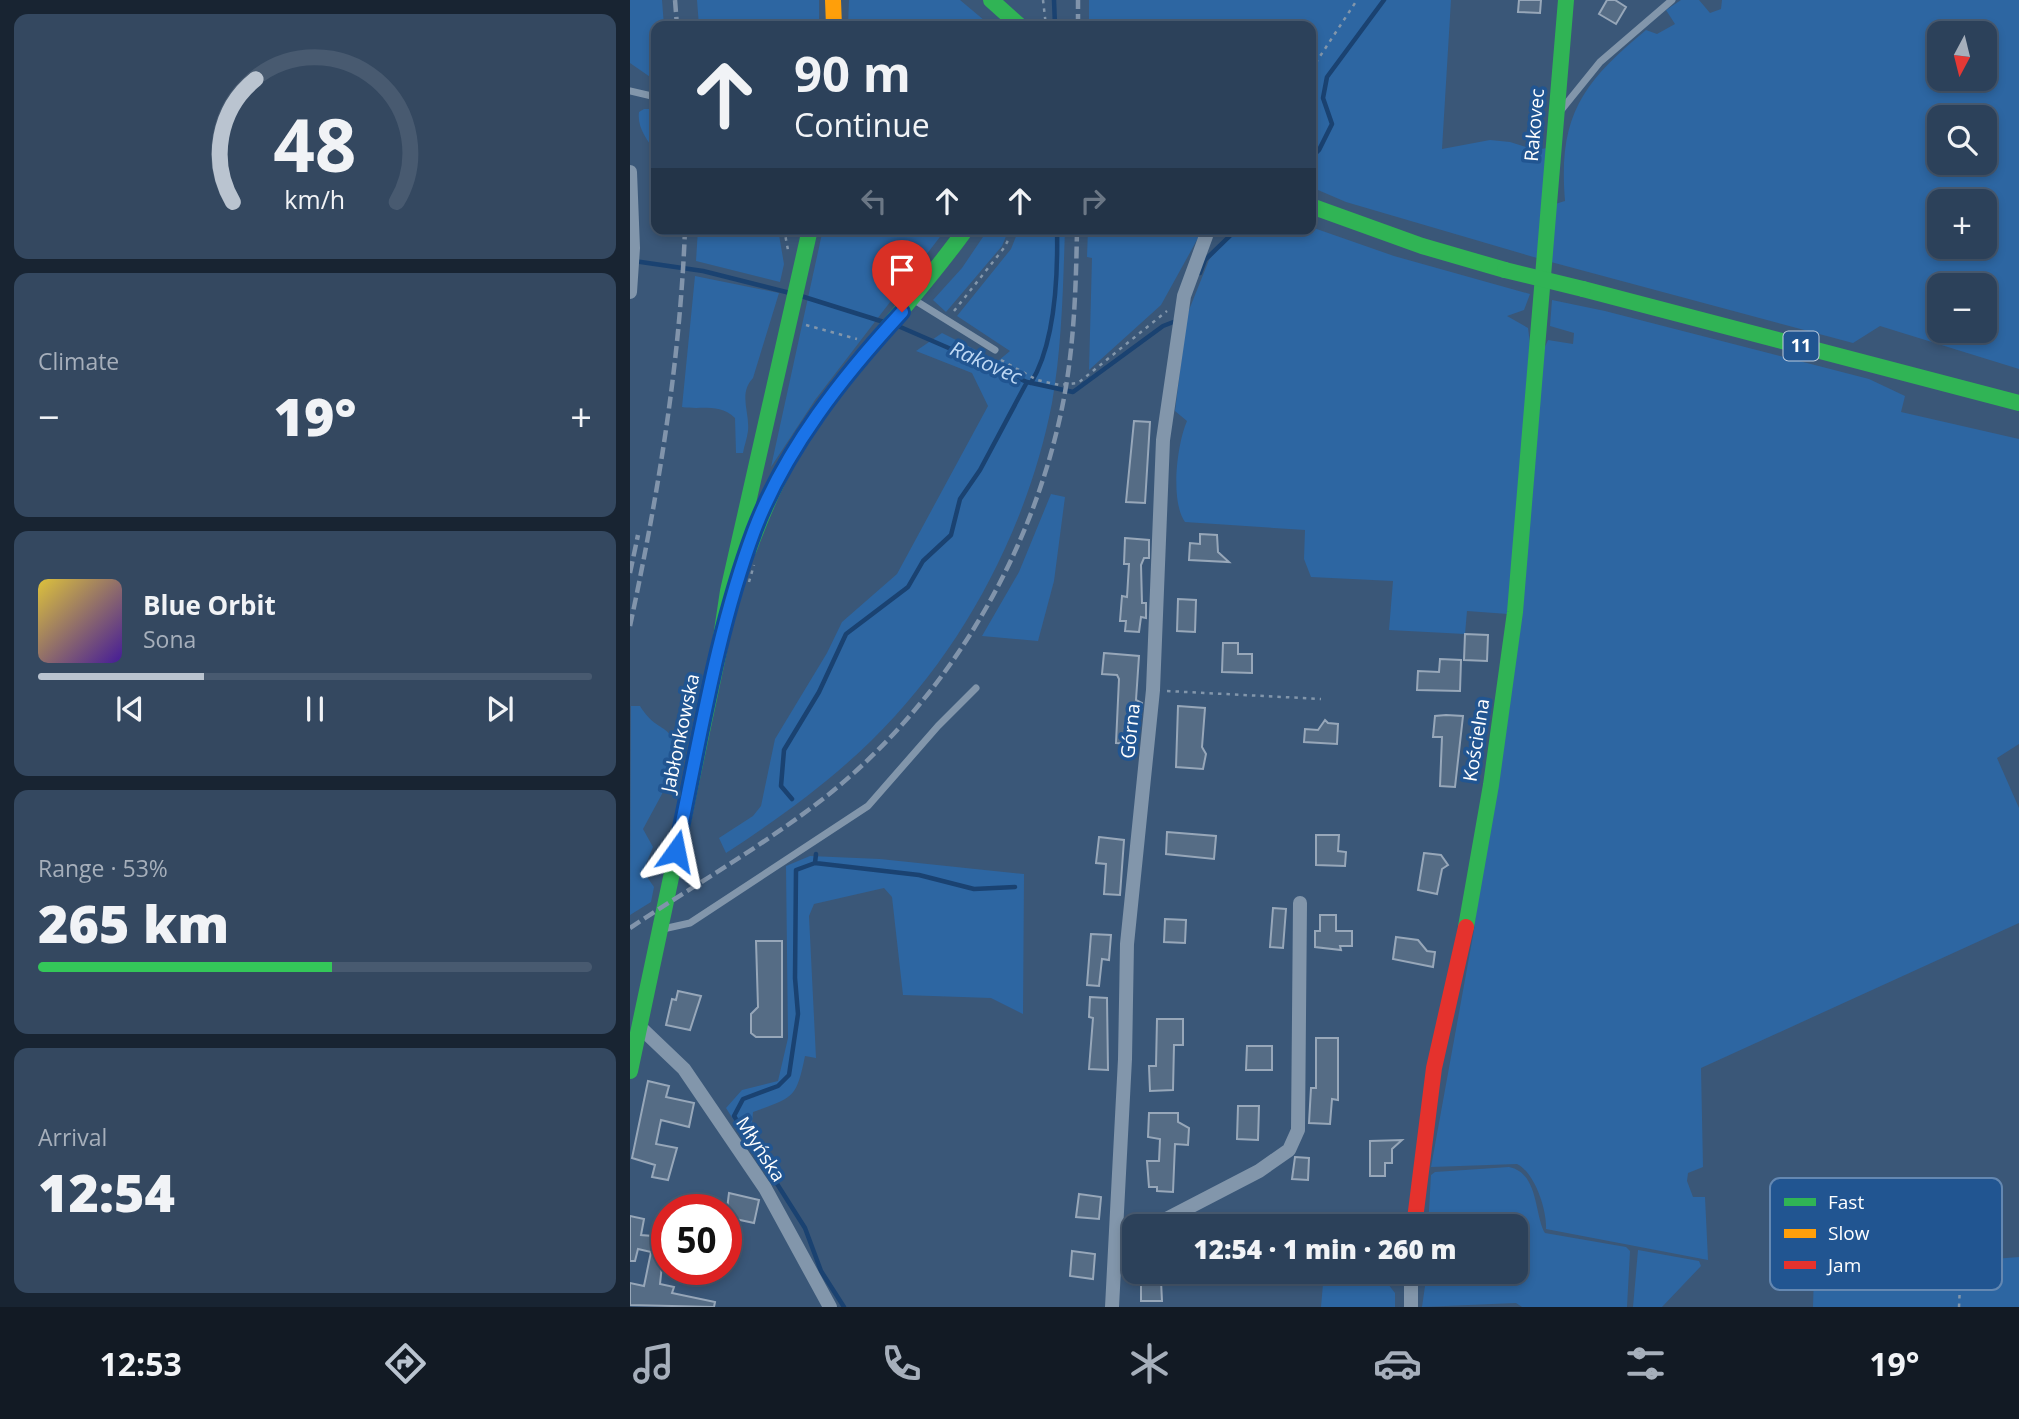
<!DOCTYPE html>
<html lang="en">
<head>
<meta charset="utf-8">
<style>
  body { margin:0; font-family:"Open Sans",sans-serif; background:#344860; color:#f1f3f6; height:100vh; display:flex; flex-direction:column; font-size:26px; white-space:nowrap }
  * { box-sizing:border-box; margin:0 }
  p { font-size:23px; color:#a6afbb }
  .icon { flex:none; width:38px; height:38px; fill:none; stroke:currentColor; stroke-width:2; stroke-linecap:round; stroke-linejoin:round }
  .map { position:relative; flex:1; overflow:hidden }
  .drawer { display:flex; flex-direction:column; gap:14px; padding:14px; background:#182432; width:630px }
  .drawer>* { flex:none }
  .top-card { position:absolute; left:21px; top:21px; width:665px; height:214px; border-radius:14px; box-shadow:0 4px 10px #0003,0 0 0 2px #485a70; background:#2c415a; color:#f1f3f6; overflow:hidden }
  .needle { width:46px; rotate:187deg }
  .tools { position:absolute; left:1297px; top:21px; display:grid; gap:14px }
  .tools a { display:grid; place-items:center; width:70px; height:70px; border-radius:14px; background:#2c415a; box-shadow:0 4px 10px #0003,0 0 0 2px #485a70; font-size:35px }
  .speed { position:absolute; left:21px; top:1194px; display:flex; gap:14px; font-size:35px; font-weight:700; text-align:center }
  .speed>* { display:grid; place-content:center; width:91px; height:91px; border-radius:50%; background:#2c415a; box-shadow:0 4px 10px #0003,0 0 0 2px #485a70; line-height:1 }
  .speed .limit { border:10px solid #d22; background:#fff; color:#111 }
  .pin { position:absolute; display:grid; place-items:center; width:60px; height:60px; color:#fff; margin:-72px -30px; border-radius:50% 50% 50% 0; rotate:-45deg; box-shadow:0 0 7px #0007 }
  .pin .icon { rotate:45deg }
  .me { position:absolute; width:77px; margin:-38px; rotate:12deg; stroke-linejoin:round; filter:drop-shadow(0 0 5px #0008) }
  .turn { display:flex; align-items:center; gap:24px; height:147px; padding:0 28px; font-size:32px }
  .turn .icon { width:91px; height:91px; stroke-width:2.5 }
  .turn b { display:block; font-size:49px; line-height:60px }
  .lanes { display:flex; align-items:center; height:66px; padding:0 28px; background:#0003; justify-content:center; gap:35px; direction:ltr }
  .lanes .off { opacity:.35 }
  .big { font-size:52px; font-weight:800; line-height:1.1 }
  .drawer .widget { flex:1; display:flex; flex-direction:column; justify-content:center; gap:10px; min-width:0; padding:0 24px; border-radius:14px; background:#344860 }
  .drawer .dial { align-items:center; gap:0 }
  .dial svg { height:182px; overflow:visible; fill:none; stroke:#485a70; stroke-width:7; stroke-linecap:round; text-anchor:middle }
  .dial text { fill:#f1f3f6; stroke:none }
  .song { display:flex; align-items:center; gap:21px }
  .cover { width:84px; height:84px; border-radius:10px; background:linear-gradient(135deg,hsl(50 70% 55%),hsl(260 70% 35%)) }
  .played { height:7px; border-radius:4px; background:linear-gradient(90deg,#bac4d0 30%,#485a70 30%) }
  .keys { display:flex; justify-content:space-around; direction:ltr }
  .heat { display:flex; justify-content:space-between; align-items:center; font-size:38px; direction:ltr }
  .charge { height:10px; border-radius:5px; background:linear-gradient(90deg,#34c759 53%,#485a70 0) }
  .trip { position:absolute; left:492px; top:1214px; width:406px; height:70px; border-radius:14px; background:#2c415a; box-shadow:0 4px 10px #0003,0 0 0 2px #485a70; font-weight:800; line-height:70px; text-align:center }
  .menu { display:flex; height:112px; justify-content:space-around; align-items:center; background:#121a24; color:#a6afbb }
  .menu .icon { width:49px; height:49px }
  .menu .active { color:#bac4d0 }
  .menu b { font-size:32px; color:#f1f3f6 }
  main { display:flex; flex:1; min-height:0 }
  .map>svg:first-child { display:block }
  .green { fill:#2d66a2; fill-rule:evenodd }
  .lines { fill:none; stroke-linecap:round; stroke-linejoin:round }
  .stream { stroke:#1a4271; stroke-width:4.5 }
  .building { fill:#556c85; stroke:#97a7b9; stroke-width:2 }
  .path { stroke:#8296ab; stroke-width:2.5; stroke-dasharray:3.5 5; stroke-linecap:butt }
  .lane { stroke:#8296ab; stroke-width:7 }
  .street { stroke:#8296ab; stroke-width:14 }
  .fast { stroke:#30b455; stroke-width:16 }
  .slow { stroke:#ff9f0a; stroke-width:16 }
  .jam { stroke:#e5322d; stroke-width:16 }
  .rail { stroke:#8194ab; stroke-width:4.5; stroke-dasharray:12 5; stroke-linecap:butt }
  .fast-bridge { stroke:#30b455; stroke-width:16 }
  .route-casing { stroke:#114b97; stroke-width:18 }
  .route { stroke:#1a73e8; stroke-width:12 }
  .labels { text-anchor:middle; stroke-width:7; stroke-linejoin:round; paint-order:stroke }
  .shield { fill:#215591; stroke:#bcccde; stroke-width:2 }
  .shield-label { font-size:18px; font-weight:bold; fill:#fff }
  .street-label { font-size:19px; fill:#fff; stroke:#215591 }
  .water-label { font-size:21px; font-style:italic; fill:#bed8f4; stroke:#215591 }
  .key { fill:#215591; stroke:#6488b2; stroke-width:2 }
  .key-label { font-size:19px; fill:#fff }
</style>
</head>
<body>
<main>
<section class="drawer">
<div class="widget dial"><svg viewBox="0 0 100 80">
<path d="M14 69A42 42 0 1 1 86 69"/>
<path d="M14 69A42 42 0 0 1 24 15" stroke="#bac4d0"/>
<text x="50" y="56" font-size="32" font-weight="700">48</text>
<text x="50" y="72" font-size="11">km/h</text>
</svg></div>
<div class="widget"><p>Climate</p>
<div class="heat"><a>−</a><b class="big">19°</b><a>+</a></div>
</div>
<div class="widget">
<div class="song"><i class="cover"></i><div><b>Blue Orbit</b><p>Sona</p></div></div>
<div class="played"></div>
<div class="keys"><svg class="icon" aria-label="previous" viewBox="0 0 24 24"><path d="M18 5L8 12l10 7zM5 5v14"/></svg><svg class="icon" aria-label="pause" viewBox="0 0 24 24"><path d="M8 5v14M16 5v14"/></svg><svg class="icon" aria-label="next" viewBox="0 0 24 24"><path d="M6 5l10 7-10 7zM19 5v14"/></svg></div>
</div>
<div class="widget"><p>Range · 53%</p><b class="big">265 km</b><div class="charge"></div></div>
<div class="widget"><p>Arrival</p><b class="big">12:54</b></div>
</section>
<div class="map">
<svg width="1389" height="1307" viewBox="0 0 1389 1307">
  <rect width="100%" height="100%" fill="#3a5778"/>
  <path class="green" d="M 0,0 L 32,0 L 34,26 L 26,26 L 26,81 L 0,63 Z
    M 67,0 L 189,0 L 189,26 L 69,26 Z
    M 219,0 L 330,0 L 361,26 L 218,26 Z
    M 459,0 L 821,0 L 812,149 L 860,140 L 880,142 L 905,150 L 917,148 L 907,258 L 716,202 L 681,187 L 681,26 L 459,26 Z
    M 1051,0 L 1069,0 L 1080,13 L 1091,9 L 1092,0 L 1389,0 L 1389,369 L 1250,326 L 1223,343 L 921,262 L 925,204 L 935,201 C 928,116 952,83 1016,30 L 1027,34 L 1045,24 L 1036,10 ZM 1309,33 L 1354,33 L 1354,79 L 1309,79 ZM 1309,117 L 1354,117 L 1354,163 L 1309,163 ZM 1309,201 L 1354,201 L 1354,247 L 1309,247 ZM 1309,285 L 1354,285 L 1354,331 L 1309,331 Z
    M 14,109 L 26,109 L 26,152 C 17,140 7,128 9,112 Z
    M 681,227 L 764,256 L 900,294 L 894,310 L 877,316 L 898,328 L 900,343 L 878,614 L 837,611 L 835,634 L 759,630 L 763,581 L 681,577 L 674,559 L 675,530 L 555,522 C 540,501 547,444 557,421 L 545,411 L 557,315 L 579,260 L 602,229 L 681,229 Z
    M 68,229 L 148,229 L 154,264 L 150,282 L 66,261 Z
    M 193,229 L 316,229 L 185,400 L 141,467 Z
    M 365,229 L 379,229 L 372,246 L 316,312 L 303,300 L 332,268 L 357,231 L 363,233 Z
    M 389,229 L 435,229 C 433,288 432,346 422,403 C 398,527 333,651 242,740 C 198,783 148,819 96,853 L 89,838 L 123,816 L 131,806 L 145,739 L 197,653 L 212,622 L 267,574 L 358,406 L 342,373 L 286,351 L 312,333 L 368,361 L 380,351 L 327,316 L 381,249 Z
    M 458,229 L 573,229 L 531,305 L 459,370 L 462,258 L 457,257 Z
    M 65,276 L 149,293 L 123,378 C 108,394 120,412 118,431 C 117,439 114,446 113,453 L 106,453 L 105,418 C 89,403 71,410 52,407 Z
    M 922,300 L 975,311 L 1239,379 L 1275,396 L 1271,412 L 1389,439 L 1389,744 L 1367,758 L 1389,808 L 1389,923 L 1071,1068 L 1073,1167 L 1058,1173 L 1057,1181 L 1063,1197 L 1075,1197 L 1078,1260 L 916,1229 C 917,1210 905,1173 887,1164 L 801,1167 L 844,930 L 914,349 L 918,340 L 943,344 L 944,333 L 920,326 Z
    M 421,494 L 435,497 L 424,581 L 408,641 L 352,636 L 389,572 Z
    M 1,706 L 10,706 C 30,739 48,717 44,770 L 38,770 L 32,794 L 13,829 L 23,847 L 13,871 L 24,887 L 21,902 L 0,915 Z
    M 180,856 L 250,859 L 394,874 L 393,1014 L 361,998 L 273,995 L 262,897 L 254,888 L 184,904 L 179,916 L 186,1058 L 175,1056 C 166,1100 163,1097 123,1112 L 122,1124 L 110,1130 L 96,1108 L 112,1090 L 148,1081 L 158,1038 L 156,866 Z
    M 879,1167 C 909,1173 904,1214 915,1233 L 996,1247 L 1000,1251 L 997,1307 L 892,1307 L 886,1303 L 792,1307 L 797,1272 L 886,1272 L 886,1227 L 798,1227 L 801,1175 L 805,1172 Z
    M 1008,1250 L 1069,1261 L 1071,1266 L 1032,1307 L 1003,1307 Z
    M 1389,1257 L 1389,1307 L 1183,1307 L 1184,1273 Z
    M 693,1284 L 758,1284 L 765,1293 L 765,1307 L 691,1307 Z"/>
  <g class="lines">
    <path class="stream" d="M 424,0 L 425,26
      M 681,158 L 689,150 L 702,124 L 693,98 L 697,77 L 754,0
      M 4,261 L 73,271 L 160,293
      M 570,273 L 575,260 L 607,229
      M 171,296 L 257,323
      M 268,326 L 397,382 L 443,392 L 533,326 L 546,321
      M 401,383 C 425,343 428,276 427,229
      M 162,799 L 151,786 L 154,750 L 189,692 L 216,634 L 278,587 L 293,561 L 321,535 L 330,499 L 350,470 L 397,382
      M 186,854 L 185,863 L 166,870 L 165,978 L 168,1014 L 159,1075 L 148,1086 L 113,1099 L 104,1116 L 175,1228 L 191,1271 L 214,1307
      M 185,863 L 289,875 L 344,889 L 385,887"/>
  </g>
  <path class="building" d="M 889,0 L 911,0 L 910,13 L 888,12 Z
    M 977,0 L 985,0 L 996,7 L 986,24 L 969,14 Z
    M 504,421 L 520,422 L 515,503 L 496,502 Z
    M 570,534 L 587,535 L 588,552 L 599,562 L 559,560 L 560,543 L 570,544 Z
    M 495,538 L 519,540 L 519,558 L 514,558 L 511,565 L 512,603 L 516,603 L 516,618 L 511,617 L 509,632 L 495,631 L 496,621 L 490,621 L 492,596 L 497,597 L 499,564 L 494,564 Z
    M 548,599 L 566,600 L 565,632 L 547,631 Z
    M 835,634 L 858,635 L 857,661 L 834,660 Z
    M 593,643 L 608,643 L 608,654 L 622,654 L 622,673 L 592,672 Z
    M 474,653 L 509,656 L 506,700 L 512,703 L 510,719 L 506,719 L 504,744 L 486,743 L 489,679 L 487,675 L 472,674 Z
    M 810,659 L 831,660 L 830,691 L 787,690 L 788,671 L 809,672 Z
    M 548,706 L 575,708 L 572,747 L 576,754 L 573,769 L 546,767 Z
    M 816,715 L 833,716 L 825,787 L 810,786 L 812,737 L 803,737 L 805,716 Z
    M 695,720 L 698,723 L 708,724 L 707,744 L 674,742 L 675,729 L 688,730 Z
    M 537,832 L 586,836 L 584,859 L 536,854 Z
    M 686,835 L 709,835 L 708,851 L 716,852 L 715,866 L 686,865 Z
    M 469,837 L 494,840 L 490,895 L 474,894 L 476,864 L 466,863 Z
    M 794,853 L 811,855 L 818,865 L 812,869 L 807,894 L 788,890 Z
    M 643,908 L 656,909 L 653,948 L 640,947 Z
    M 690,915 L 706,915 L 706,931 L 722,931 L 722,946 L 710,946 L 711,950 L 685,947 L 685,931 L 690,931 Z
    M 535,919 L 556,920 L 555,943 L 534,942 Z
    M 461,934 L 481,935 L 479,960 L 472,959 L 469,986 L 457,985 Z
    M 766,937 L 788,940 L 797,951 L 805,952 L 803,967 L 763,959 Z
    M 126,941 L 152,941 L 152,1037 L 126,1037 L 121,1033 L 121,1014 L 128,1007 Z
    M 48,991 L 71,996 L 60,1030 L 36,1025 L 42,999 L 46,1000 Z
    M 460,997 L 477,998 L 478,1070 L 459,1069 L 463,1018 L 459,1017 Z
    M 527,1019 L 553,1019 L 553,1045 L 544,1045 L 543,1090 L 520,1091 L 519,1066 L 526,1066 Z
    M 686,1038 L 708,1038 L 708,1100 L 702,1099 L 700,1124 L 679,1123 L 681,1088 L 686,1088 Z
    M 617,1046 L 642,1046 L 642,1070 L 616,1070 Z
    M 18,1081 L 39,1086 L 36,1097 L 64,1103 L 59,1127 L 31,1120 L 26,1144 L 47,1148 L 38,1180 L 22,1177 L 25,1165 L 2,1158 Z
    M 608,1106 L 629,1106 L 628,1140 L 607,1139 Z
    M 519,1113 L 548,1113 L 548,1122 L 559,1128 L 558,1145 L 545,1144 L 543,1192 L 527,1191 L 527,1187 L 519,1187 L 517,1161 L 529,1161 L 530,1139 L 518,1137 Z
    M 772,1140 L 762,1149 L 762,1163 L 755,1163 L 755,1176 L 740,1176 L 740,1141 Z
    M 665,1157 L 679,1158 L 678,1180 L 662,1179 Z
    M 99,1193 L 129,1200 L 124,1223 L 96,1217 Z
    M 449,1194 L 471,1197 L 469,1219 L 446,1217 Z
    M 0,1216 L 14,1219 L 11,1235 L 35,1237 L 30,1284 L 44,1287 L 42,1293 L 85,1302 L 84,1307 L 0,1305 L 0,1283 L 14,1286 L 21,1252 L 8,1249 L 5,1261 L 0,1261 Z
    M 442,1251 L 465,1254 L 463,1279 L 440,1276 Z
    M 511,1281 L 531,1281 L 532,1301 L 511,1301 Z"/>
  <g class="lines">
    <path class="path" d="M 413,0 L 416,26
      M 681,70 L 727,0
      M 154,229 L 158,250
      M 324,311 L 374,248 L 384,229
      M 176,325 L 227,339
      M 371,360 L 407,380 L 429,385 L 448,383 L 537,311
      M 119,582 L 124,565
      M 537,691 L 691,699
      M 1329,1307 L 1330,1285"/>
    <path class="lane" d="M 0,91 L 26,97
      M 932,109 L 970,62 L 1042,0
      M 286,301 L 365,350
      M 33,929 L 60,923 L 238,806 L 308,726 L 346,688"/>
    <path class="street" d="M 0,172 L 3,248 L 0,292
      M 10,1027 L 54,1069 L 135,1188 L 200,1307
      M 521,1227 L 629,1171 L 659,1150 L 668,1130 L 670,903
      M 486,1234 L 504,1231
      M 482,1307 L 495,1059 L 497,944 L 523,690 L 533,440 L 554,296 L 576,236
      M 781,1307 L 781,1272"/>
    <path class="fast" d="M 681,206 L 792,246 L 875,270
      M 953,289 L 1389,403
      M 119,549 C 130,519 142,490 158,461 C 206,377 280,308 336,229
      M 836,927 L 861,785 L 885,612 L 936,0
      M 0,1071 L 89,651 L 98,591 L 180,229"/>
    <path class="slow" d="M 203,0 L 204,26"/>
    <path class="jam" d="M 784,1227 L 804,1068 L 836,927"/>
    <path class="rail" d="M 45,0 L 47,26
      M 448,26 L 448,0
      M 0,573 L 8,535
      M 0,626 C 28,495 50,363 55,229
      M 0,928 C 66,884 136,844 198,795 C 317,699 401,558 432,408 C 444,350 446,289 447,229"/>
    <path class="fast-bridge" d="M 361,0 L 390,26
      M 875,270 L 953,289"/>
  </g>
  <g class="lines">
    <g class="route-casing">
      <path id="route" d="M 46,851 C 69,745 86,633 124,531 C 155,449 213,376 272,312"/>
    </g>
    <use href="#route" class="route"/>
  </g>
  <g class="labels">
    <rect class="shield" x="1153.5" y="331.5" width="35" height="29" rx="5"/>
    <g class="shield-label">
      <text x="1171" y="352">11</text>
    </g>
    <g class="street-label">
      <text transform="translate(904 125) rotate(-85)" y="7">Rakovec</text>
      <text transform="translate(500 731) rotate(-84)" y="7">Górna</text>
      <text transform="translate(50 733) rotate(-78)" y="7">Jabłonkowska</text>
      <text transform="translate(846 740) rotate(-81)" y="7">Kościelna</text>
      <text transform="translate(131 1149) rotate(57)" y="7">Młyńska</text>
    </g>
    <g class="water-label">
      <text transform="translate(356 363) rotate(24)" y="7">Rakovec</text>
    </g>
  </g>
  <rect x="1140" y="1178" width="232" height="112" rx="10" class="key"/>
  <rect x="1154" y="1198" width="32" height="8" fill="#30b455"/>
  <rect x="1154" y="1229" width="32" height="9" fill="#ff9f0a"/>
  <rect x="1154" y="1261" width="32" height="8" fill="#e5322d"/>
  <g class="key-label">
    <text x="1198" y="1209">Fast</text>
    <text x="1198" y="1240">Slow</text>
    <text x="1198" y="1272">Jam</text>
  </g>
</svg>
<div class="tools">
<a><svg class="needle" viewBox="-14 -14 28 28"><path d="M0-13l5 13h-10z" fill="#e53935"/><path d="M0 13l5-13h-10z" fill="#a6afbb"/></svg></a>
<a><svg class="icon" aria-label="search" viewBox="0 0 24 24"><circle cx="10" cy="10" r="6"/><path d="M15 15l6 6"/></svg></a>
<a>+</a>
<a>−</a>
</div>
<div class="speed"><div class="limit">50</div></div>
<div class="pin" style="left:272px;top:312px;background:#d93025"><svg class="icon" aria-label="arrive" viewBox="0 0 24 24"><path d="M6 21V4h12l-3 4 3 4H6"/></svg></div>
<svg class="me" style="left:46px;top:851px" viewBox="-20 -20 40 40"><path d="M0-17L14 15 0 8-14 15z" fill="#1a73e8" stroke="#fff" stroke-width="4"/></svg>
<div class="trip">12:54 · 1 min · 260 m</div>
<div class="top-card">
<div class="turn"><svg class="icon" aria-label="ahead" viewBox="0 0 24 24"><path d="M12 20V5M6 11l6-6 6 6"/></svg><div><b>90 m</b>Continue</div></div>
<div class="lanes"><svg class="icon off" aria-label="left" viewBox="0 0 24 24"><path d="M17 20v-9H6M10 6l-5 5 5 5"/></svg><svg class="icon" aria-label="ahead" viewBox="0 0 24 24"><path d="M12 20V5M6 11l6-6 6 6"/></svg><svg class="icon" aria-label="ahead" viewBox="0 0 24 24"><path d="M12 20V5M6 11l6-6 6 6"/></svg><svg class="icon off" aria-label="right" viewBox="0 0 24 24"><path d="M7 20v-9h11M14 6l5 5-5 5"/></svg></div>
</div>
</div>
</main>
<nav class="menu">
<b>12:53</b>
<svg class="icon active" aria-label="directions" viewBox="0 0 24 24"><path d="M12 3l9 9-9 9-9-9zM9 14v-3h6M13 9l2 2-2 2"/></svg>
<svg class="icon" aria-label="music" viewBox="0 0 24 24"><path d="M9 18V5l10-2v13"/><circle cx="6" cy="18" r="3"/><circle cx="16" cy="16" r="3"/></svg>
<svg class="icon" aria-label="phone" viewBox="0 0 24 24"><path d="M5 4h4l2 5-3 2q2 4 5 5l2-3 5 2v4C11 20 4 13 5 4z"/></svg>
<svg class="icon" aria-label="climate" viewBox="0 0 24 24"><path d="M12 3v18M4 7l16 10M4 17L20 7"/></svg>
<svg class="icon" aria-label="car" viewBox="0 0 24 24"><path d="M5 17H2v-5l4-1 3-4h7l3 4 3 1v5h-3M9 17h6M6 11h13"/><circle cx="7" cy="17" r="2"/><circle cx="17" cy="17" r="2"/></svg>
<svg class="icon" aria-label="filters" viewBox="0 0 24 24"><path d="M4 7h16M4 17h16"/><circle cx="9" cy="7" r="2"/><circle cx="15" cy="17" r="2"/></svg>
<b>19°</b>
</nav>
</body>
</html>
